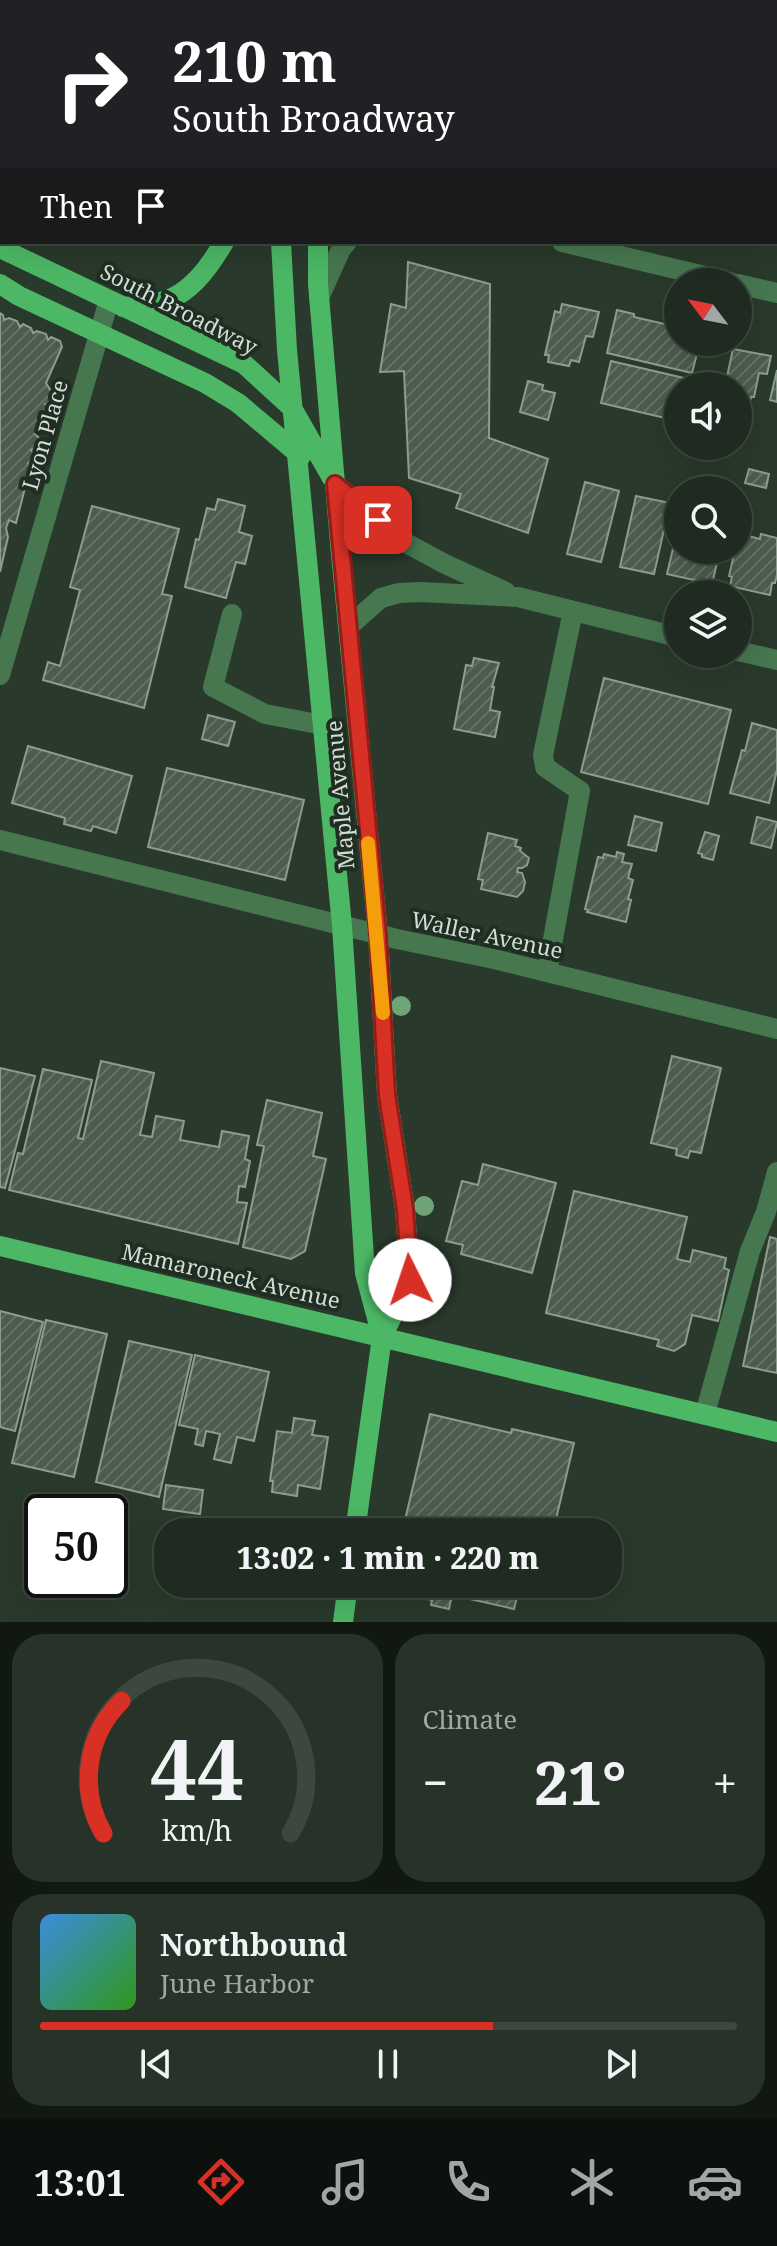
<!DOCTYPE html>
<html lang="en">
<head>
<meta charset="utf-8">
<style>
  body { margin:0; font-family:"Noto Serif",serif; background:#273329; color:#f1f3f6; height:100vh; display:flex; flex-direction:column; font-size:30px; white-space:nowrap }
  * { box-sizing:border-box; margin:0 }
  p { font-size:26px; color:#a1a7a5 }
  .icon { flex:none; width:44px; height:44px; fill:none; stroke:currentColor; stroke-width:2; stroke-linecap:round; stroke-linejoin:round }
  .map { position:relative; height:1622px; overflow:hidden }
  .panel { display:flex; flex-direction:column; gap:12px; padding:12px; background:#111812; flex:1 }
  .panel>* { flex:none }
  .guide { position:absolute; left:0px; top:0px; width:778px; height:244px; box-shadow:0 8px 32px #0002,0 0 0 2px #3c473e; background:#202124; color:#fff; overflow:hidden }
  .needle { width:52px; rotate:302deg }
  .tools { position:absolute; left:664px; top:268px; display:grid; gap:16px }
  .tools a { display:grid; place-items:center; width:88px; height:88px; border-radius:50%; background:#1f2b20; box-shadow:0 8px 32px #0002,0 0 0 2px #3c473e; font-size:40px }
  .speed { position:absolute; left:24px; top:1494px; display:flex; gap:16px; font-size:40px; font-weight:700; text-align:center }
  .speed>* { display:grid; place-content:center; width:104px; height:104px; border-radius:50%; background:#1f2b20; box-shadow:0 8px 32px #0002,0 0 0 2px #3c473e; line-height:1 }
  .speed .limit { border:4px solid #111; border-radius:12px; background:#fff; color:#111 }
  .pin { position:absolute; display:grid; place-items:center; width:68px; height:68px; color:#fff; margin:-34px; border-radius:16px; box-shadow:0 4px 12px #0006 }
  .me { position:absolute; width:88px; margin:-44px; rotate:356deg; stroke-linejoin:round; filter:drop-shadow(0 0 6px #0008) }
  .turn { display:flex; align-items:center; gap:28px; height:168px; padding:0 40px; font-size:36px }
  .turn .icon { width:104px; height:104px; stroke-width:2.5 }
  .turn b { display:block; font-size:56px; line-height:68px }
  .then { display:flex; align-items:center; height:76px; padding:0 40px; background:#0003; gap:16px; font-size:30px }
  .big { font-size:60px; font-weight:800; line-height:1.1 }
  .panel .tile { flex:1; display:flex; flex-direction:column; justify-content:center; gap:12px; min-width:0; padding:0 28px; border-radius:32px; background:#273329 }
  .panel .dial { align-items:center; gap:0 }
  .dial svg { height:208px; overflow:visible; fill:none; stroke:#3c473e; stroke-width:7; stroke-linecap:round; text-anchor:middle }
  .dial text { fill:#f1f3f6; stroke:none }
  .song { display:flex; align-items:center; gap:24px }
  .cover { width:96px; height:96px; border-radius:12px; background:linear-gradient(135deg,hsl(210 70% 55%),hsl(110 70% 35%)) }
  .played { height:8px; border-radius:4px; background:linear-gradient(90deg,#d93025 65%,#3c473e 65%) }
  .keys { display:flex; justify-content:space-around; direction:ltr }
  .heat { display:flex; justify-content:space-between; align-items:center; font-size:44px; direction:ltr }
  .panel .tiles { flex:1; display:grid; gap:12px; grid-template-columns:1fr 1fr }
  .tile:last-child { grid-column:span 2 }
  .trip { position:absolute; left:154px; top:1518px; width:468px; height:80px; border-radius:32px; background:#1f2b20; box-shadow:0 8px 32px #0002,0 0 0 2px #3c473e; font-weight:800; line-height:80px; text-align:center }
  .tabs { display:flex; height:128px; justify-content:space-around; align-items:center; background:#0c110d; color:#a1a7a5 }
  .tabs .icon { width:56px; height:56px }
  .tabs .active { color:#d93025 }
  .tabs b { font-size:36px; color:#f1f3f6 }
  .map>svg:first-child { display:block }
  .building { fill:url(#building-hatch); stroke:#8b9d8d; stroke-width:2 }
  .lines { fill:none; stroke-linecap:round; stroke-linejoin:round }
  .minor { stroke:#46774f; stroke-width:20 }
  .major { stroke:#4cb865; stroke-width:20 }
  .tree { fill:#6fa477 }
  .route-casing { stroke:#8d1f18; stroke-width:20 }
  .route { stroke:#d93025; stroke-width:14 }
  .slow { stroke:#f59e0b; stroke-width:14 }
  .labels { text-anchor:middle; stroke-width:8; stroke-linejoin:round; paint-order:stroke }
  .street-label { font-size:22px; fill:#d3ddd4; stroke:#1f2e22 }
</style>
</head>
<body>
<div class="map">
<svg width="777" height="1622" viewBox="0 0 777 1622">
  <defs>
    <pattern id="building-hatch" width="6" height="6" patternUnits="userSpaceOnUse" patternTransform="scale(2)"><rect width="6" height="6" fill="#4b5b4d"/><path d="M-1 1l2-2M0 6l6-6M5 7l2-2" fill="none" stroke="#647266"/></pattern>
  </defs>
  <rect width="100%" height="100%" fill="#29392b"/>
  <path class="building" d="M 628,0 L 664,0 L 663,2 L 627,2 Z
    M 671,0 L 705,0 L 705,2 L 670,2 Z
    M 776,172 L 777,172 L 777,235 L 776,235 Z
    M 408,262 L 490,284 L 489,438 L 548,459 L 528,533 L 456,508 L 461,494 L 409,478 L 404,371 L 380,372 L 391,304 L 406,308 Z
    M 562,304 L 599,312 L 593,337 L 586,336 L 579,362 L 571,360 L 569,366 L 548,362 L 549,355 L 545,355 L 555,311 L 560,313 Z
    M 617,310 L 634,314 L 634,317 L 678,327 L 678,342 L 700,342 L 692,373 L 607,353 Z
    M 0,313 L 3,315 L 4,320 L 9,318 L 17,321 L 20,327 L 23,324 L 31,328 L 33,333 L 37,331 L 46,334 L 48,340 L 51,337 L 60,341 L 62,347 L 46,383 L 52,393 L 50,402 L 45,404 L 49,408 L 46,416 L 40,420 L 44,423 L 42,431 L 35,434 L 40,439 L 38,446 L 31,450 L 35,454 L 33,461 L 28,463 L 30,469 L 28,478 L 23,478 L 23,481 L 26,484 L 16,523 L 9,520 L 6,528 L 8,537 L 0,572 Z
    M 733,349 L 771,356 L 767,374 L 759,373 L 754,397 L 751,397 L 747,415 L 738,413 L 738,386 L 725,386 Z
    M 611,361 L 697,381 L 696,386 L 678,386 L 678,421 L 601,403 Z
    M 777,370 L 777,402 L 770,400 Z
    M 528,381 L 543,385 L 542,390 L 555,393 L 548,420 L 520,412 Z
    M 694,446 L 712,446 L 709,457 L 692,453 Z
    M 749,469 L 769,474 L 766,488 L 745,483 Z
    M 585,482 L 619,491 L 601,562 L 567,554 Z
    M 636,496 L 670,503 L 654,574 L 620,567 Z
    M 218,499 L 245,506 L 239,532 L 252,536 L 245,564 L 236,562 L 226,598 L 185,587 L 196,539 L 199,540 L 207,508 L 215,510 Z
    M 92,506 L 179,529 L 162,594 L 172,596 L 144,708 L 43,680 L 48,662 L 60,666 L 80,590 L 70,587 Z
    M 678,527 L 678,550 L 720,550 L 712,584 L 667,574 Z
    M 761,534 L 777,538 L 777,575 L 775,583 L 772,583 L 770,595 L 730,586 L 732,577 L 729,576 L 735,550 L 738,550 L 738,542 L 742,543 L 744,535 L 760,539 Z
    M 474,658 L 499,663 L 492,687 L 494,687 L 490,710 L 500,712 L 495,737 L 454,729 L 466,665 L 472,666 Z
    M 604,678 L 731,710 L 708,804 L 581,772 Z
    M 208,715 L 235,722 L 228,746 L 202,739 Z
    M 752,723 L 777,730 L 777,770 L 769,803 L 730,793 L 742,750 L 745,751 Z
    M 28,746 L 132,776 L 116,833 L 93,826 L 91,831 L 64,824 L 65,818 L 12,803 Z
    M 167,768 L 304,800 L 285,880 L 148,847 Z
    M 635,816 L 662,823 L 656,851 L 628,845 Z
    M 757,817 L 777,822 L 771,848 L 751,843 Z
    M 705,832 L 719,836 L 713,860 L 702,857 L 702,854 L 698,853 Z
    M 488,833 L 517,840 L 515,846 L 521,848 L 520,851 L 529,858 L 527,865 L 522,868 L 518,868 L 517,872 L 522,873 L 525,882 L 523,891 L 517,897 L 481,889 L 483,880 L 478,879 Z
    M 617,852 L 624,854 L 622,862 L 632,864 L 628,878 L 633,880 L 628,899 L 631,900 L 626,922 L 587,912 L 588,910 L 585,909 L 598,857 L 603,858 L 604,854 L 616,857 Z
    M 672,1056 L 721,1068 L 701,1153 L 690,1151 L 688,1158 L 676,1155 L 677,1149 L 651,1143 Z
    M 101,1061 L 154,1073 L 140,1135 L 152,1137 L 156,1116 L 184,1121 L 180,1140 L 219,1147 L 222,1131 L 249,1136 L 245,1159 L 250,1161 L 245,1187 L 239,1186 L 237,1202 L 247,1203 L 238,1244 L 9,1190 L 18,1153 L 23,1154 L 43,1069 L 92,1080 L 78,1138 L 83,1139 Z
    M 0,1068 L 35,1076 L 5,1188 L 0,1187 Z
    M 267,1100 L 322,1113 L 313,1156 L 326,1159 L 305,1251 L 291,1259 L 243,1247 L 264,1146 L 257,1145 Z
    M 483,1164 L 556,1183 L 532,1273 L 461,1254 L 463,1245 L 446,1241 L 462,1181 L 478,1185 Z
    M 574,1191 L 687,1217 L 677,1259 L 690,1262 L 693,1250 L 726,1258 L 724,1268 L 729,1270 L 718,1321 L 692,1315 L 685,1344 L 674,1351 L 657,1346 L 659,1340 L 546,1313 Z
    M 770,1237 L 777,1239 L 777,1373 L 743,1366 Z
    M 0,1311 L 43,1322 L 15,1431 L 0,1427 Z
    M 46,1320 L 107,1334 L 74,1477 L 12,1463 Z
    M 129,1341 L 192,1355 L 159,1497 L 96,1482 Z
    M 195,1355 L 269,1372 L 254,1441 L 237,1437 L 231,1463 L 214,1459 L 220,1434 L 206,1431 L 203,1446 L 195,1444 L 198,1429 L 179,1425 Z
    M 430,1414 L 511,1433 L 512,1429 L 574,1443 L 553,1532 L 405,1532 L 408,1517 L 406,1516 Z
    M 294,1418 L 315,1421 L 312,1435 L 328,1437 L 320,1489 L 298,1485 L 297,1496 L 272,1492 L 273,1481 L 270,1481 L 277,1431 L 292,1433 Z
    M 166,1485 L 203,1490 L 200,1514 L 163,1509 Z
    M 402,1584 L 520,1584 L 514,1609 L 452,1595 L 449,1609 L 431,1605 L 432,1600 L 400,1592 Z"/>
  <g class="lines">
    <path class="minor" d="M 562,242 L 730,282
      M 738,284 L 777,293
      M 319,298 L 341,249 L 347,242
      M 335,484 L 406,543 L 445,564 L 506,592
      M 232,614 L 213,687 L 265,714 L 323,725
      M 348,627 L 381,598 L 399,593 L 420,592 L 518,597 L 678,637
      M 738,651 L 777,660
      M 0,675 L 109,300
      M 0,840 L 397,939 L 494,959 L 777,1029
      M 547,972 L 580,791 L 545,767 L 543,755 L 573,611
      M 705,1414 L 750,1251 L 766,1212 L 777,1172"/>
    <path class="major" d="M 284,2 L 284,0
      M 341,2 L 341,0
      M 281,242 L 287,350 L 342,926 L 365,1273 L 382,1337
      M 318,242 L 318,284 L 341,554 L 378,934 L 387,1095 L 405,1209 L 410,1280 L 382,1337 L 355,1532
      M 0,248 L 244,364 L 292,408 L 332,478
      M 0,284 L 19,296 L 205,383 L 238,403 L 301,456
      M 123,307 C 135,306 149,305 161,302 C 190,295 210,266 224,242
      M 0,1246 L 777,1432
      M 343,1622 L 348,1584"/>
  </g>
  <g class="tree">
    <circle cx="401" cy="1006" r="10"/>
    <circle cx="424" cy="1206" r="10"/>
  </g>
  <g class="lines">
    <g class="route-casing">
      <path id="route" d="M 378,520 L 335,484 L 378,934 L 387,1095 L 405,1209 L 410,1280"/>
    </g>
    <use href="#route" class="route"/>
    <path class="slow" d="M 368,843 L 383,1013"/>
  </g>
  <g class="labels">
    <g class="street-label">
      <text transform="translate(179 309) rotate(27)" y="8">South Broadway</text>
      <text transform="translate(45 435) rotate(-74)" y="8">Lyon Place</text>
      <text transform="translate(340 795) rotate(-95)" y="8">Maple Avenue</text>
      <text transform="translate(487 935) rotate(12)" y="8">Waller Avenue</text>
      <text transform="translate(231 1276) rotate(13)" y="8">Mamaroneck Avenue</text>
    </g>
  </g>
</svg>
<div class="tools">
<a><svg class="needle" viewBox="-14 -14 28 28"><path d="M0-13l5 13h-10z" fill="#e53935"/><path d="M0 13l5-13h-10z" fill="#a1a7a5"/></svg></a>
<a><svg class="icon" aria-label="sound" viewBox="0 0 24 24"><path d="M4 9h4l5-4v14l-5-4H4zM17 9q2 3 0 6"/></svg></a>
<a><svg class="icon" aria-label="search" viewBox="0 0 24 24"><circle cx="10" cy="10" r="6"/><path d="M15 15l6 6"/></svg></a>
<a><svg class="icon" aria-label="layers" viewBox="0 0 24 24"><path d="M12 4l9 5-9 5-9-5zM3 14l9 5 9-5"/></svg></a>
</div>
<div class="speed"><div class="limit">50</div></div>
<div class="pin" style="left:378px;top:520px;background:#d93025"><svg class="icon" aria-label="arrive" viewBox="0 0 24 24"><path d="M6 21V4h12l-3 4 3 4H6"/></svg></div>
<svg class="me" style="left:410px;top:1280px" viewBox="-20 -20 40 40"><circle r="19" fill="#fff"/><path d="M0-13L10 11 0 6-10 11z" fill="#d93025"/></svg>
<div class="trip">13:02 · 1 min · 220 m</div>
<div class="guide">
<div class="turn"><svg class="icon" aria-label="right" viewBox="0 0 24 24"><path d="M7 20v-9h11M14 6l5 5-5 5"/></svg><div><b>210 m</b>South Broadway</div></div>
<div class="then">Then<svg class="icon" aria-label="arrive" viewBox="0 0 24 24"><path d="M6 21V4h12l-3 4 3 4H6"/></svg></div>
</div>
</div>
<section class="panel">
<div class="tiles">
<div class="tile dial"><svg viewBox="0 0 100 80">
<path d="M14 69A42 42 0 1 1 86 69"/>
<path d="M14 69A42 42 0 0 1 21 18" stroke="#d93025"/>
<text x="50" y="56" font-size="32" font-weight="700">44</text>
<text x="50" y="72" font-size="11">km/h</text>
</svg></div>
<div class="tile"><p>Climate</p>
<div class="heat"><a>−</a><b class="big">21°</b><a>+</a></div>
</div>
<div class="tile">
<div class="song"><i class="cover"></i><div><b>Northbound</b><p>June Harbor</p></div></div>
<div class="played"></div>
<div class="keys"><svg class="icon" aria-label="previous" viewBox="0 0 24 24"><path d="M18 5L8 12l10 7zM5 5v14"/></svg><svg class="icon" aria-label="pause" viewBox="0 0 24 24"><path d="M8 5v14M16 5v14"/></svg><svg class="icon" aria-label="next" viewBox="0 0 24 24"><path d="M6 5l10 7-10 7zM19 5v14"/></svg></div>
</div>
</div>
</section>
<nav class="tabs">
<b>13:01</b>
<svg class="icon active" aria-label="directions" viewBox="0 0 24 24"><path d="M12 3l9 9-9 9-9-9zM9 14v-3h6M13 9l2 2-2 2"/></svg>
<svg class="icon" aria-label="music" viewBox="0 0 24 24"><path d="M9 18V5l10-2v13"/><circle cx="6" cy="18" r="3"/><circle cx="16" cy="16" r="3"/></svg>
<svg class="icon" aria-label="phone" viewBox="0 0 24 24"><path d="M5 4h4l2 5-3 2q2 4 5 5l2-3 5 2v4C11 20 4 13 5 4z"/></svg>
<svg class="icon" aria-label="climate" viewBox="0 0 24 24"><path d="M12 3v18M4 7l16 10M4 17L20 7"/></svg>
<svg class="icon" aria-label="car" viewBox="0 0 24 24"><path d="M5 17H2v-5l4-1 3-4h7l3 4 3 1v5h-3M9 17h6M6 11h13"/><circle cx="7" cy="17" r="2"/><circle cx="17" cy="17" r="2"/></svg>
</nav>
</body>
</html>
